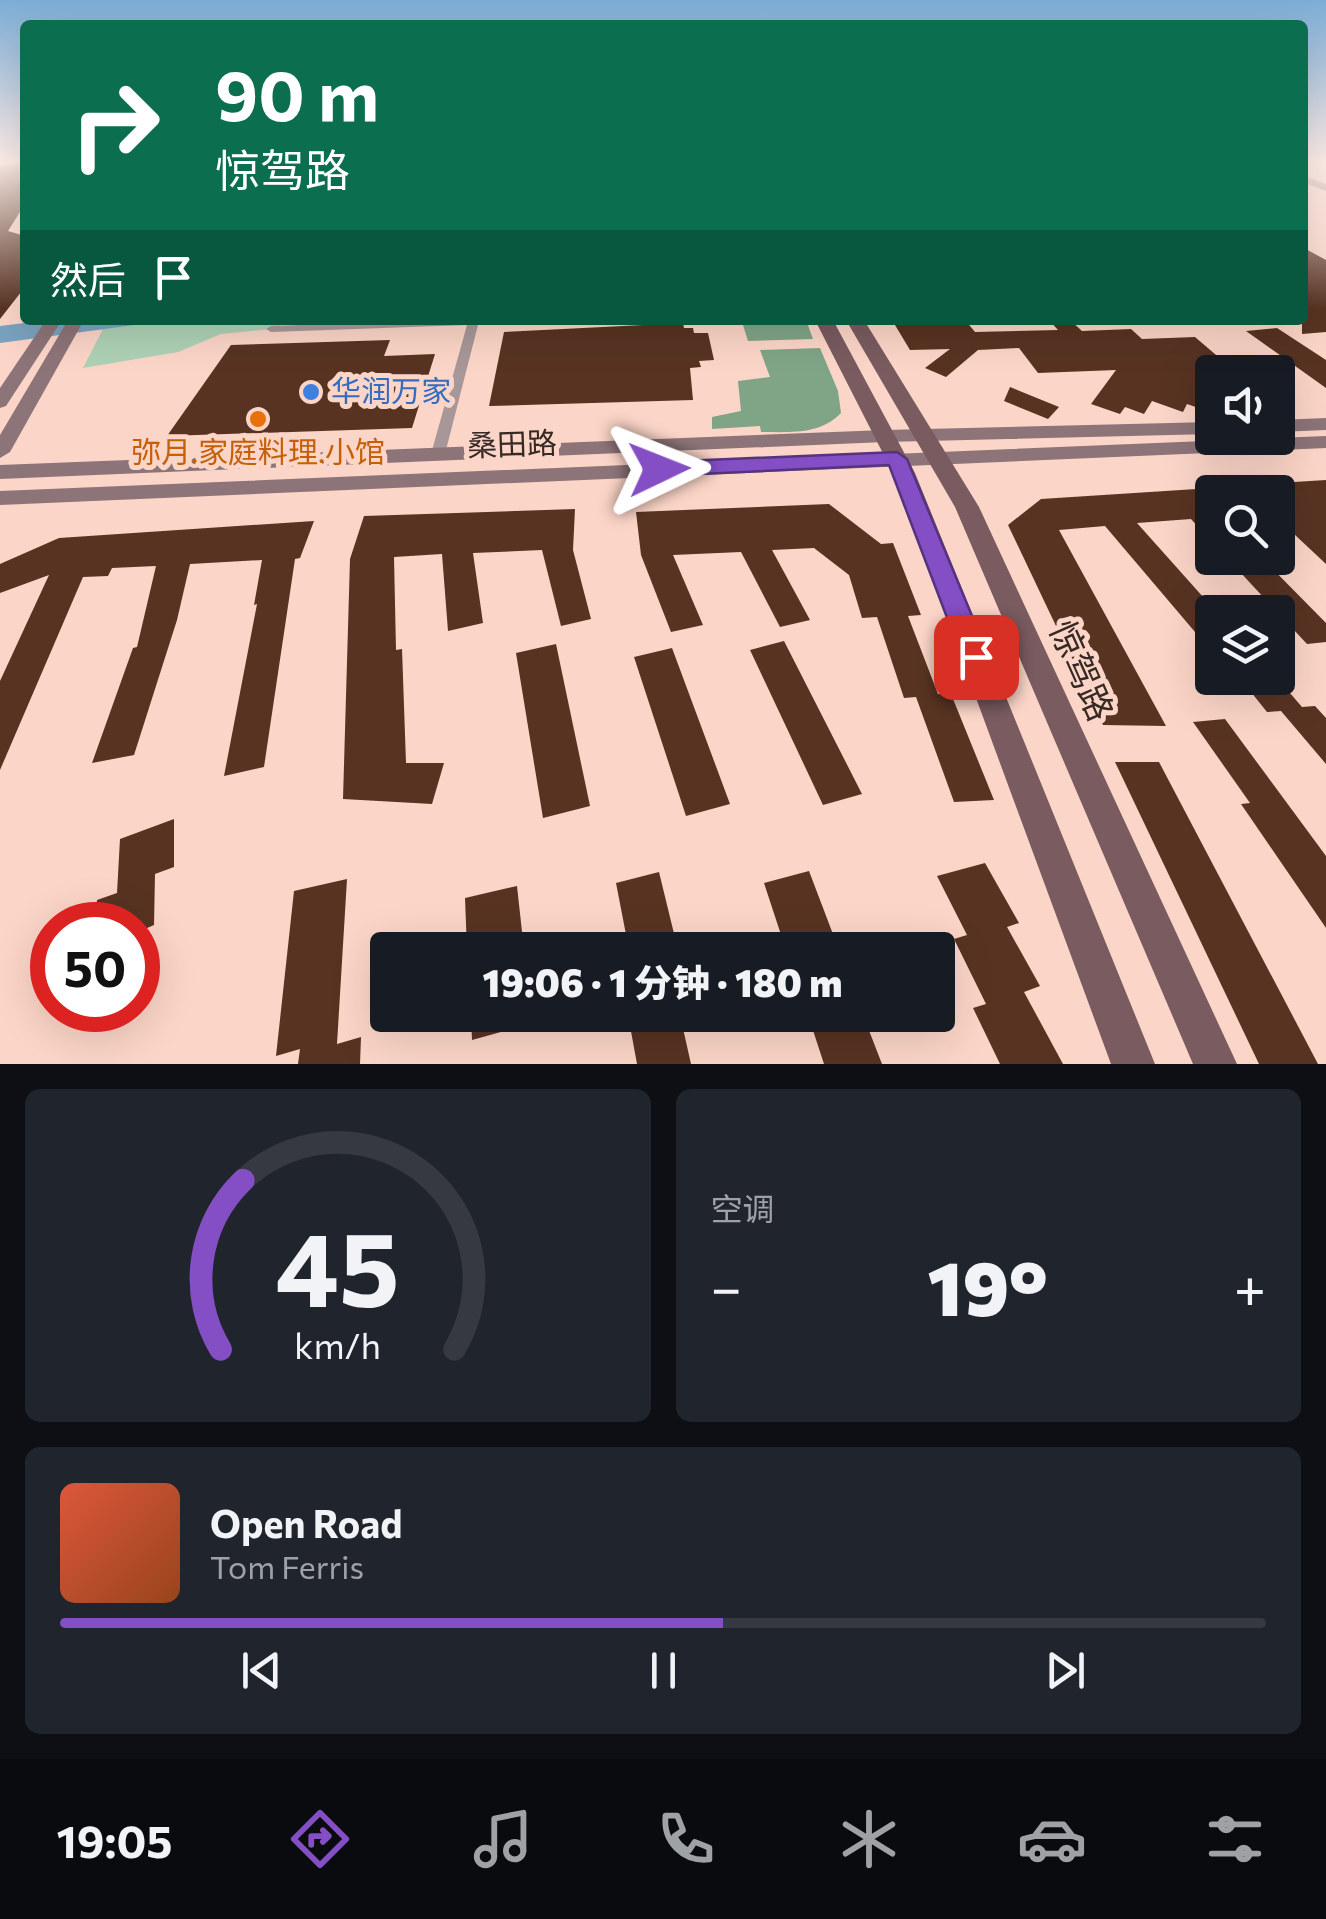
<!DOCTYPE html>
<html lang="zh">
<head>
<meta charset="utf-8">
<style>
  body { margin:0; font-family:Commissioner,"Noto Sans SC",sans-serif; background:#20242c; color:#f1f3f6; height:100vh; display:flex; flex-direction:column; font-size:38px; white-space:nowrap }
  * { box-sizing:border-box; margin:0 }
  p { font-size:32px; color:#9ea1a6 }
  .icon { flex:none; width:55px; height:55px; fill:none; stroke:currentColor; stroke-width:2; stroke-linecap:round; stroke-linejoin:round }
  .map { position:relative; height:1064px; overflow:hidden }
  .drawer { display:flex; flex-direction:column; gap:25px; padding:25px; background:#0d0f14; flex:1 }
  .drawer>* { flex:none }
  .hud { position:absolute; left:20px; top:20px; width:1288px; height:305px; border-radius:10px; box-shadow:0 10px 40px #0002; background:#0b6e4f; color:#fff; overflow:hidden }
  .controls { position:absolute; left:1195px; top:355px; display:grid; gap:20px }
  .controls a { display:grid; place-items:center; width:100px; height:100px; border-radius:10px; background:#171b24; box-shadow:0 10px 40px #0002; font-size:50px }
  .speed { position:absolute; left:30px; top:902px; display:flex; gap:20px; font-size:50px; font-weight:700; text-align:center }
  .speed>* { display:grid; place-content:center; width:130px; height:130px; border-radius:50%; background:#171b24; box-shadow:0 10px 40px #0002; line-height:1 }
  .speed .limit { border:15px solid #d22; background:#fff; color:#111 }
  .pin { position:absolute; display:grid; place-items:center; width:85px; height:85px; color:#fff; margin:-42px; border-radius:20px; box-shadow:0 5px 15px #0006 }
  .me { position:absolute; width:110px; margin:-55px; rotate:88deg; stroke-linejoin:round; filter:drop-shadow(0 0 8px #0008) }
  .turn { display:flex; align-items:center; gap:35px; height:210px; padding:0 30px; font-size:45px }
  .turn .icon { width:130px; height:130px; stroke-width:2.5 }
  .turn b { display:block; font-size:70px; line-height:85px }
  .then { display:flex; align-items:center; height:95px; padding:0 30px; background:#0003; gap:20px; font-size:38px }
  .big { font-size:75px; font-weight:800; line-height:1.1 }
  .drawer .tile { flex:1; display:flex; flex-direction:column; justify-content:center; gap:15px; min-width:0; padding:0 35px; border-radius:15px; background:#20242c }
  .drawer .dial { align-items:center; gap:0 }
  .dial svg { height:260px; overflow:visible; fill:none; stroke:#363941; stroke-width:7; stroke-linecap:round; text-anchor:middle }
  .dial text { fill:#f1f3f6; stroke:none }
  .song { display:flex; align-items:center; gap:30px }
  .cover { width:120px; height:120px; border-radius:15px; background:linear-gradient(135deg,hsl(10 70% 55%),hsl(20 70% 35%)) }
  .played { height:10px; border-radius:5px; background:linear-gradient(90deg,#844ec5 55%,#363941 55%) }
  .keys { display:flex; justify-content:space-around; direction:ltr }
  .heat { display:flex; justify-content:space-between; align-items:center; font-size:55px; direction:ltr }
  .drawer .tiles { flex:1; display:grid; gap:25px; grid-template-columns:1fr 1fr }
  .tile:last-child { grid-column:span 2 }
  .trip { position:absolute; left:370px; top:932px; width:585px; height:100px; border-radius:10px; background:#171b24; box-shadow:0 10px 40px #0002; font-weight:800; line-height:100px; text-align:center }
  .menu { display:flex; height:160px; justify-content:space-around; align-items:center; background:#090b0e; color:#9ea1a6 }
  .menu .icon { width:70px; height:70px }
  .menu .on { color:#844ec5 }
  .menu b { font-size:45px; color:#f1f3f6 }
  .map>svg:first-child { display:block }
  .green { fill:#aed1b5 }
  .forest { fill:#7fa486 }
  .water { fill:#7aa2be }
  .building { fill:#583322 }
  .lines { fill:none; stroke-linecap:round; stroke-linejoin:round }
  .street { fill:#a89799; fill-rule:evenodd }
  .secondary { fill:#8d7478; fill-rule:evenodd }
  .primary { fill:#795b60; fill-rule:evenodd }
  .route { fill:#844ec5; stroke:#563380; stroke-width:2.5 }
  .shop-dot { fill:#3f7fe0; stroke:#fbd5c7; stroke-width:4 }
  .food-dot { fill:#e8710a; stroke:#fbd5c7; stroke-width:4 }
  .labels { text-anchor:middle; stroke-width:10; stroke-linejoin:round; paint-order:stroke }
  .shop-label { font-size:30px; fill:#366cbe; stroke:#fbd5c7; text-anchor:start }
  .street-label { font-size:30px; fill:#372924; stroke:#fbd5c7 }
  .food-label { font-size:30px; fill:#c56008; stroke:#fbd5c7 }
  .near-street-label { font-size:35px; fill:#372924; stroke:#fbd5c7 }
</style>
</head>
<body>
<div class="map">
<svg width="1326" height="1064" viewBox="0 0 1326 1064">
  <rect width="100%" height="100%" fill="#fbd5c7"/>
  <path class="green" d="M 172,320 L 409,320 L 287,323 L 271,329 L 221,334 L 178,352 L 83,368 L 103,329 Z"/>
  <path class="forest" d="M 806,320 L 813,339 L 748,341 L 742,322 Z
    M 820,348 L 838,391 L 841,413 C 820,435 790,432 761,432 L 760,426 L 712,429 L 712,417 L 741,411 L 738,381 L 770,377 L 760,350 Z"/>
  <path class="water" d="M 49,320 L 172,320 L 0,343 L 0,326 Z"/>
  <path class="building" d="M 25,164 L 25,204 L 8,231 L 25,236 L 25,287 L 0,319 L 0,166 Z
    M 1302,247 L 1326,260 L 1326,332 L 1302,334 Z
    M 892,320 L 965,320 L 975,332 L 1058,330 L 1049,320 L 1070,320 L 1082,331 L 1131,329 L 1142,339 L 1195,337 L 1236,372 L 1212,372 L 1212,401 L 1207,411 L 1187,404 L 1183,412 L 1152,401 L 1144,414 L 1125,407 L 1120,414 L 1091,404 L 1116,370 L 1038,373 L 1019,348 L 978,350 L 946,377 L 925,368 L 950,349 L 910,350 Z
    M 683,323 L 684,328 L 693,328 L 694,333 L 708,333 L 714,360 L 699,361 L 701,367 L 690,368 L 693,400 L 489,406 L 504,332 Z
    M 1277,328 L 1326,360 L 1326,388 L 1246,331 Z
    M 390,340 L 384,356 L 435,354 L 412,428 L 167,436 L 231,345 Z
    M 1010,387 L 1059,407 L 1048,419 L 1004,401 Z
    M 1326,480 L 1326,564 L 1278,519 L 1278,483 Z
    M 1212,488 L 1212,542 L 1191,519 L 1137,523 L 1212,607 L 1212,652 L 1105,526 L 1059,530 L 1166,726 L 1103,725 L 1008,525 L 1041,499 Z
    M 829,504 L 881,544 L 893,543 L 921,615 L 908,616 L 938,694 L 951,694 L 994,800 L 954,802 L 916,697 L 904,698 L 877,617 L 862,618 L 849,575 L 814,548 L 772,550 L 810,620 L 780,627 L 741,552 L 673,555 L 703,625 L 671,632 L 641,555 L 636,512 Z
    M 575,509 L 573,550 L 591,619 L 561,626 L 542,550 L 473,553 L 483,623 L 448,631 L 442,554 L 394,557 L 396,650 L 402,649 L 406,763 L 444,763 L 432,804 L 343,799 L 350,559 L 364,516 Z
    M 314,521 L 300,558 L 295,559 L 264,767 L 224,776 L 257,604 L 254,605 L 262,560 L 190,564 L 177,620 L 134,755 L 92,763 L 133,648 L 137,647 L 156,566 L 112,568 L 108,576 L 83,577 L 0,770 L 0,681 L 49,575 L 0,593 L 0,564 L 59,538 Z
    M 1227,558 L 1262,558 L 1326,623 L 1326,642 L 1307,644 Z
    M 784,641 L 862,794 L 823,805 L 750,650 Z
    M 556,644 L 590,806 L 543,818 L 516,653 Z
    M 672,648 L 730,804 L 686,816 L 634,657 Z
    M 1277,678 L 1302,707 L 1315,706 L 1326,718 L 1326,764 L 1281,711 L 1267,712 L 1243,682 Z
    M 1225,719 L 1326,856 L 1326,928 L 1241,804 L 1250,803 L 1193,722 Z
    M 1115,762 L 1159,762 L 1318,1064 L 1259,1064 Z
    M 174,819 L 174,867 L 155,874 L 154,925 L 138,932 L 138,925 L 95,925 L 97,900 L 117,893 L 120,839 Z
    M 985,863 L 1019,923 L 1007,927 L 1040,986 L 1024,992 L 1063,1064 L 1000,1064 L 973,1008 L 986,1004 L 954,939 L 967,935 L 937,876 Z
    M 809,871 L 839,950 L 786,950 L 764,883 Z
    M 659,872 L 678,950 L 629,950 L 616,883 Z
    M 347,879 L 337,1044 L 361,1037 L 360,1064 L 298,1064 L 300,1049 L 276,1056 L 294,891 Z
    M 517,886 L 524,950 L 467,950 L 465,898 Z
    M 471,1015 L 544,1015 L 545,1020 L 472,1040 Z
    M 628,1015 L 680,1015 L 691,1064 L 637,1064 Z
    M 808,1015 L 863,1015 L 882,1064 L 824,1064 Z"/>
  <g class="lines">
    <path class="street" d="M 440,320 L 537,320 L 532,323 L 478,325 L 445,454 L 438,458 L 431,454 L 467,325 L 271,332 L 266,329 L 271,326 Z"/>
    <path class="secondary" d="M 1302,175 L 1326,184 L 1326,191 L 1302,182 Z
      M 46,320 L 62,320 L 6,406 L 0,408 L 0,388 Z
      M 68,320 L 84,320 L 10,452 L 0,458 L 0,435 Z
      M 1326,418 L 1326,430 L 1278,432 L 1278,420 Z
      M 1212,422 L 1212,434 L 885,442 L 0,479 L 0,465 L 885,430 Z
      M 1326,436 L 1326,448 L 0,505 L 0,491 Z"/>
    <path class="primary" d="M 815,320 L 833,320 L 915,473 L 1155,1064 L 1111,1064 L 893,473 Z
      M 846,320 L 864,320 L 979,507 L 1237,1064 L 1193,1064 L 955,507 Z"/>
  </g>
  <linearGradient id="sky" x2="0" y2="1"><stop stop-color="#7cadd7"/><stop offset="0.52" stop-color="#fdece6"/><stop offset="1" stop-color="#fdece6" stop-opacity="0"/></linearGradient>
  <rect width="1326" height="309" fill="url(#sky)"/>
  <path class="route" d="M 897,452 L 907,459 L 989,657 L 985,665 L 976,668 L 966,665 L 962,657 L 889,465 L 659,476 L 649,469 L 659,462 Z"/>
  <circle class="shop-dot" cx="311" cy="392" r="10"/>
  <circle class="food-dot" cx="258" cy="419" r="10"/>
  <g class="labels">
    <g class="shop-label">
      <text x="331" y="402">华润万家</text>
    </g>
    <g class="street-label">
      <text transform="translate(512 445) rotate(-2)" y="10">桑田路</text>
    </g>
    <g class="food-label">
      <text x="258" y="463">弥月.家庭料理.小馆</text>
    </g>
    <g class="near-street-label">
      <text transform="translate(1081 671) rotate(66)" y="12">惊驾路</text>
    </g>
  </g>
</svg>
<div class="controls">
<a><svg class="icon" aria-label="sound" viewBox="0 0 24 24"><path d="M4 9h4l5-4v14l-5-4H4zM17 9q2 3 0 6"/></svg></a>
<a><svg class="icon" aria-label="search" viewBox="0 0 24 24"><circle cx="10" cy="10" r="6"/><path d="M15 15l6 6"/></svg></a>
<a><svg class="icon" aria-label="layers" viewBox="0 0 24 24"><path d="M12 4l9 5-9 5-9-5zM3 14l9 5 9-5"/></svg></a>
</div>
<div class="speed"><div class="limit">50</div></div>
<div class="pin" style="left:976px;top:657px;background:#d93025"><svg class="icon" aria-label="arrive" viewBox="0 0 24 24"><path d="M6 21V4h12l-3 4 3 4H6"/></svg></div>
<svg class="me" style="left:659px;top:469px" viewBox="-20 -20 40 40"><path d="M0-17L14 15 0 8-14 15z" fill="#844ec5" stroke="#fff" stroke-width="4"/></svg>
<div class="trip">19:06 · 1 分钟 · 180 m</div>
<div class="hud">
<div class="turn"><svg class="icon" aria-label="right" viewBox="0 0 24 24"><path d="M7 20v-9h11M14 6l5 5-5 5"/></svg><div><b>90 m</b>惊驾路</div></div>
<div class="then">然后<svg class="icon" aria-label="arrive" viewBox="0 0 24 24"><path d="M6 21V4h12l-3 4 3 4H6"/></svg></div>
</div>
</div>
<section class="drawer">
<div class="tiles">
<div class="tile dial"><svg viewBox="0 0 100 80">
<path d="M14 69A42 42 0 1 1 86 69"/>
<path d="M14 69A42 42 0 0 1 21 17" stroke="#844ec5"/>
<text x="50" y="56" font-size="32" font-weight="700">45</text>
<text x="50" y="72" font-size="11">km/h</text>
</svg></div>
<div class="tile"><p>空调</p>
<div class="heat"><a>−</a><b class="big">19°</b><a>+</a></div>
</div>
<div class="tile">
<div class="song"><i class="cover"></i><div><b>Open Road</b><p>Tom Ferris</p></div></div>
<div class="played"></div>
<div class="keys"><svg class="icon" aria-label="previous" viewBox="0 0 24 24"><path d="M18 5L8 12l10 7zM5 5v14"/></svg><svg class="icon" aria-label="pause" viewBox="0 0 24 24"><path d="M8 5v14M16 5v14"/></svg><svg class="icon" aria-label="next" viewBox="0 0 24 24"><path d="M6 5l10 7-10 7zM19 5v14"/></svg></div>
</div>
</div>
</section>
<nav class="menu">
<b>19:05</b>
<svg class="icon on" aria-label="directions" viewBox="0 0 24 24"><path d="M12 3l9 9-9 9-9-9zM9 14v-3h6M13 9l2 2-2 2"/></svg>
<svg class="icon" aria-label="music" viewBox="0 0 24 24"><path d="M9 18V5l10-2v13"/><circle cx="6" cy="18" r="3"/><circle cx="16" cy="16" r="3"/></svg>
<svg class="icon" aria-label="phone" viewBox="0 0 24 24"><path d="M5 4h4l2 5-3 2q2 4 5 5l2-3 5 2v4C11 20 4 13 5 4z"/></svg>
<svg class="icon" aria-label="climate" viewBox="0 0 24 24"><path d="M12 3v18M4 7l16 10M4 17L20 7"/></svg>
<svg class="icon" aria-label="car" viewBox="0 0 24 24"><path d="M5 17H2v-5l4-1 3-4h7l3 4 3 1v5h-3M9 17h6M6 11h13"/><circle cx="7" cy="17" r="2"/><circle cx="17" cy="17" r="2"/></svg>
<svg class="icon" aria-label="filters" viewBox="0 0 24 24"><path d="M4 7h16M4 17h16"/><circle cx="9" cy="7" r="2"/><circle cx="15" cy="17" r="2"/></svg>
</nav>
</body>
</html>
